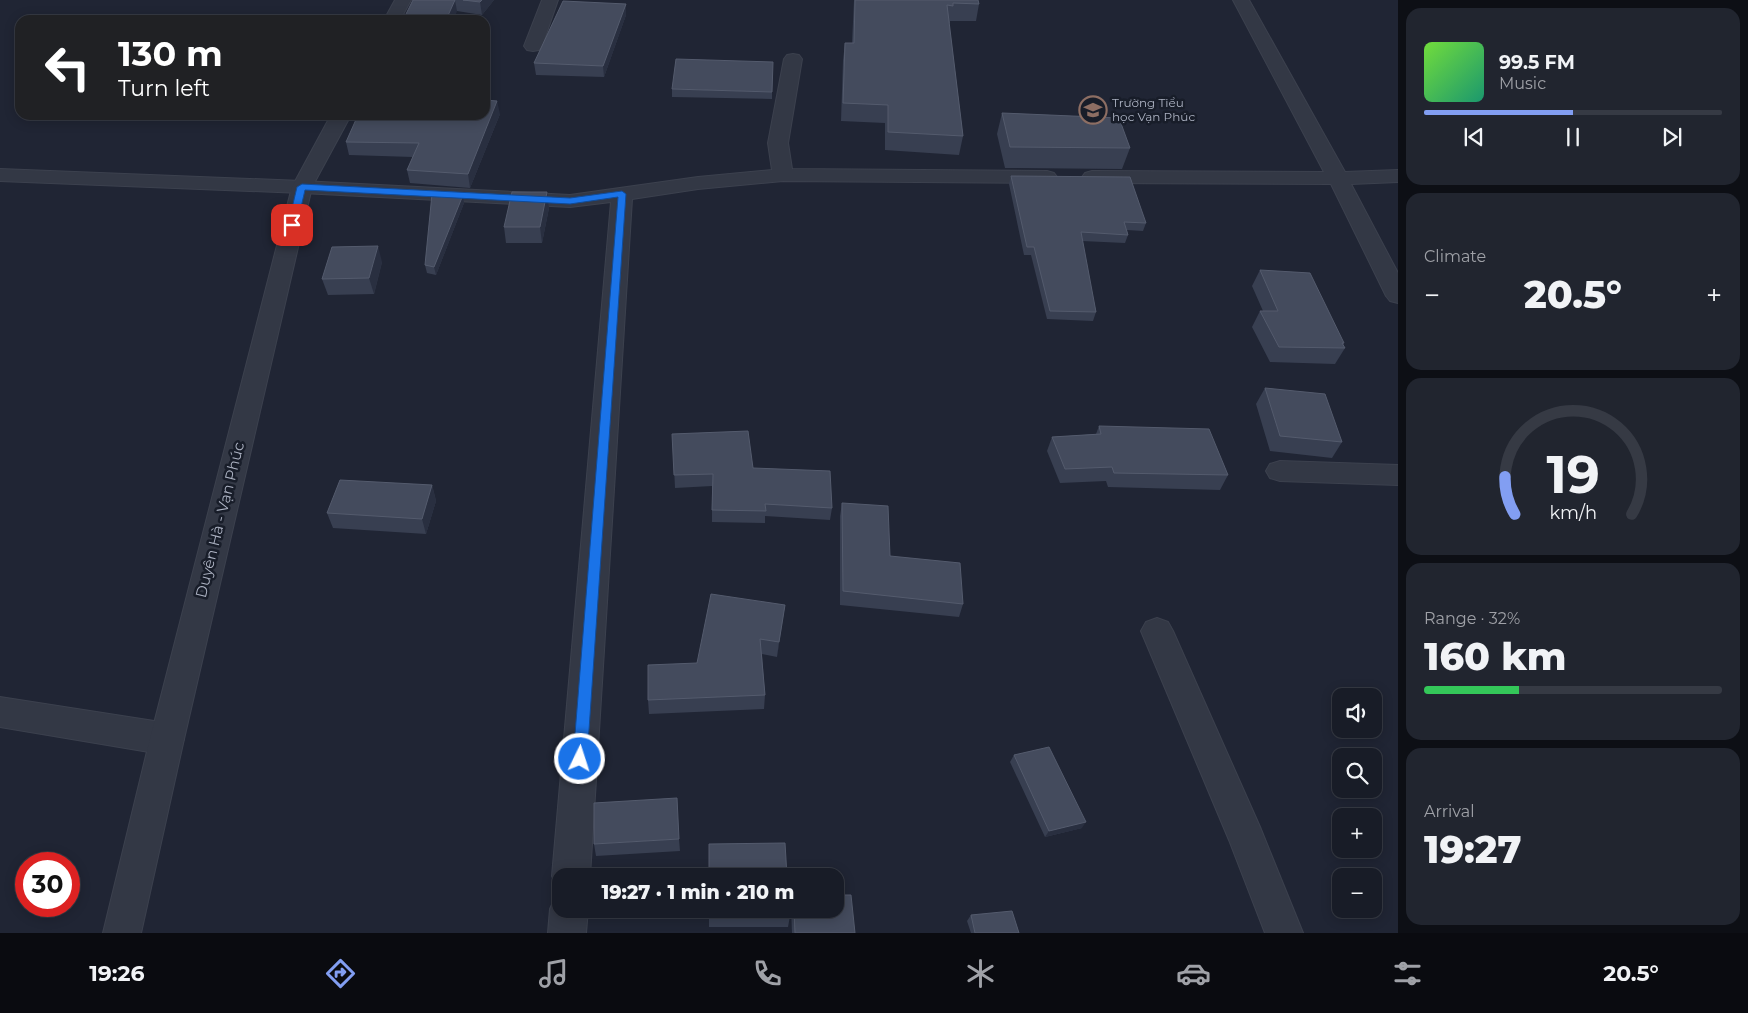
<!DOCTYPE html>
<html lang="en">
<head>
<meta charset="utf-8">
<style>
  body { margin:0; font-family:Montserrat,sans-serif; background:#21252f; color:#f1f3f6; height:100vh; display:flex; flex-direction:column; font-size:19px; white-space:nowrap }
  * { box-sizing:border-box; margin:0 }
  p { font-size:16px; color:#9fa1a7 }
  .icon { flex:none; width:28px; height:28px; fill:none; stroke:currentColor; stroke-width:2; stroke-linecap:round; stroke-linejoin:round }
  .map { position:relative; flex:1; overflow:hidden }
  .details { display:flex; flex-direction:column; gap:8px; padding:8px; background:#0d0f15; width:350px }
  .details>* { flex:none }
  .hud { position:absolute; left:15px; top:15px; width:475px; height:105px; border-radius:15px; box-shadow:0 2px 12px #0003,0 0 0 1px #363a44; background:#202124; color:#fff; overflow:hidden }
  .controls { position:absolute; left:1332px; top:688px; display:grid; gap:10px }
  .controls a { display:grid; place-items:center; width:50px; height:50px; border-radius:10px; background:#181c27; box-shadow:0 2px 12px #0003,0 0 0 1px #363a44; font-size:25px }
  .speed { position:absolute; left:15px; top:852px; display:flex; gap:10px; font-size:25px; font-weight:700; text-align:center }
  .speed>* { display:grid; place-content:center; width:65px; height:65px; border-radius:50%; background:#181c27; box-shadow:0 2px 12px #0003,0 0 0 1px #363a44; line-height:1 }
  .speed .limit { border:8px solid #d22; background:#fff; color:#111 }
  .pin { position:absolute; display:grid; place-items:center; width:42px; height:42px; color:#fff; margin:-21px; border-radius:10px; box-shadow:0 2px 8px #0006 }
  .me { position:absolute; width:55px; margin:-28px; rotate:4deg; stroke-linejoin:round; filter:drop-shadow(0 0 4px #0008) }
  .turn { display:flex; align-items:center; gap:18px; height:105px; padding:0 20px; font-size:22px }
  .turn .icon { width:65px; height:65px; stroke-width:2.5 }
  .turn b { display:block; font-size:35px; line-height:42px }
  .big { font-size:38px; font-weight:800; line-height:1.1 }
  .details .tile { flex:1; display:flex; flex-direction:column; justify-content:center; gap:8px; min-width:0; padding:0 18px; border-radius:15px; background:#21252f }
  .details .dial { align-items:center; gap:0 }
  .dial svg { height:130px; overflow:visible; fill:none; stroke:#363a44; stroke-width:7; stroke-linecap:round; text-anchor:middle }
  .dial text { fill:#f1f3f6; stroke:none }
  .song { display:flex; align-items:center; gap:15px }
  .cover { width:60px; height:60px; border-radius:8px; background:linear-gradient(135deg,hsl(100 70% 55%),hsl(160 70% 35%)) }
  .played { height:5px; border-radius:2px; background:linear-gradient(90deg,#829ef2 50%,#363a44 50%) }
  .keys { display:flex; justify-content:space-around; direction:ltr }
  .heat { display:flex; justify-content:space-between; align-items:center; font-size:28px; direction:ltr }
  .charge { height:8px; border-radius:4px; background:linear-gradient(90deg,#34c759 32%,#363a44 0) }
  .trip { position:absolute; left:552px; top:868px; width:292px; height:50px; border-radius:15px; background:#181c27; box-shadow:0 2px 12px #0003,0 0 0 1px #363a44; font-weight:800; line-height:50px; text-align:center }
  .tab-bar { display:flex; height:80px; justify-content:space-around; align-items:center; background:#0a0b10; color:#9fa1a7 }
  .tab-bar .icon { width:35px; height:35px }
  .tab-bar .selected { color:#829ef2 }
  .tab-bar b { font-size:22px; color:#f1f3f6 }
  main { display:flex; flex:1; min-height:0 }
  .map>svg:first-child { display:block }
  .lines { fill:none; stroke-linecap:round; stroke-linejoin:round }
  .minor-casing { stroke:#3c414e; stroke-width:2 }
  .tertiary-casing { stroke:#3c414e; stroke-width:2 }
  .minor { fill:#333845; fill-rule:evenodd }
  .tertiary { fill:#333845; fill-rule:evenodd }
  .wall { fill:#383f51 }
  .shaded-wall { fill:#292f40 }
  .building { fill:#444b5d; stroke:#545b6d }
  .route { fill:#1a73e8; stroke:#114b97 }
  .labels { text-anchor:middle; stroke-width:5; stroke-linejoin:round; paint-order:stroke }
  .far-poi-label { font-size:12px; fill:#acb2c2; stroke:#181d29; text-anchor:start }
  .street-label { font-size:15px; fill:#acb2c2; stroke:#181d29 }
</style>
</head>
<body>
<main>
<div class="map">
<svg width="1398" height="933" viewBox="0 0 1398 933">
  <rect width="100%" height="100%" fill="#202534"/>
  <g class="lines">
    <g class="minor-casing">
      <path id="minor" d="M 542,0 L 558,0 L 542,46 L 539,50 L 533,51 L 527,50 L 524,46 Z
        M 1233,0 L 1249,0 L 1345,172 L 1398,170 L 1398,182 L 1351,184 L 1398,273 L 1398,303 L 1390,301 L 1386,296 L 1331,184 L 1092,183 L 1085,181 L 1082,177 L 1085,173 L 1092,171 L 1324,172 Z
        M 793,54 L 799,55 L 802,59 L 788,143 L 792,169 L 1047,171 L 1054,173 L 1057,177 L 1054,181 L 1047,183 L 783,181 L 698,189 L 632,199 L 590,876 L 561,876 L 561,891 L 558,889 L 552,876 L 611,202 L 570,207 L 302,193 L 0,181 L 0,169 L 302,181 L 570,195 L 698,177 L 772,170 L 768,143 L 784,59 L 787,55 Z
        M 1280,461 L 1398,465 L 1398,485 L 1280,481 L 1270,478 L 1266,471 L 1270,464 Z
        M 1157,618 L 1168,622 L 1173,631 L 1260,827 L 1303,933 L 1265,933 L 1229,840 L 1141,631 L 1146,622 Z
        M 0,697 L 167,723 L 179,728 L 184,739 L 179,750 L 167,755 L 0,727 Z
        M 561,893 L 561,909 L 588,909 L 586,933 L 548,933 L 550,909 L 556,896 Z"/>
    </g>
    <g class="tertiary-casing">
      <path id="tertiary" d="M 395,0 L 411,0 L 400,20 L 384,20 Z
        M 331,115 L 351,115 L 312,187 L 184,739 L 141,933 L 103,933 L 150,739 L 292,187 Z"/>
    </g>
    <use href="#minor" class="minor"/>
    <use href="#tertiary" class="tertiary"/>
  </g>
  <path class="wall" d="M 413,0 L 494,0 L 482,15 L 457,11 Z
    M 854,0 L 978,0 L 979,4 L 976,21 L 950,21 L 950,23 L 949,23 L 963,136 L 959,155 L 885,150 L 885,123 L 841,121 L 843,60 L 845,43 L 852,43 Z
    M 626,4 L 626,15 L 604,77 L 536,75 L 534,63 Z
    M 672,89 L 772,92 L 772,99 L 672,97 Z
    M 1002,113 L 1130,148 L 1122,169 L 1005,168 L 997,134 Z
    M 500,114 L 470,188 L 410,183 L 407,170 L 413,157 L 349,155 L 346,142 Z
    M 1011,176 L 1146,223 L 1143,231 L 1127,230 L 1128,235 L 1125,243 L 1082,241 L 1096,312 L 1093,321 L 1047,319 L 1031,255 L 1024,255 L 1009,184 Z
    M 547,192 L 549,208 L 542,243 L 506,243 L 504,227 Z
    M 463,195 L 464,203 L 436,275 L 427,273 L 425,265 Z
    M 382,262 L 374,294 L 328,295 L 322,279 Z
    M 1260,270 L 1344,343 L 1343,345 L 1345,348 L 1335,364 L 1270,362 L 1252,327 L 1260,311 L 1263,311 L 1252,286 Z
    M 1265,388 L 1342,442 L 1332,458 L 1270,451 L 1256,404 Z
    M 1099,426 L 1228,475 L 1220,490 L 1108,487 L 1106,481 L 1060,483 L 1047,451 L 1052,437 L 1096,434 Z
    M 673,446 L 753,468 L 832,508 L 830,520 L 765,516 L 765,523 L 712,522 L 712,486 L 675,488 Z
    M 432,485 L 436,501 L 426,534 L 333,528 L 327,513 Z
    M 842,503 L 890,556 L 963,604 L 959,617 L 840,605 L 840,516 Z
    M 785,605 L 777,657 L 762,654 L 765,695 L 764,709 L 649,714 L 648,700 L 697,663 Z
    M 1014,755 L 1082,828 L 1045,837 L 1010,762 Z
    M 679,839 L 680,851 L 596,856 L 594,844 Z
    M 709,909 L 790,916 L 788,927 L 709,927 Z
    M 791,909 L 836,909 L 855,933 L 792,933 Z
    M 971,915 L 1019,933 L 971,933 L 967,921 Z"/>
  <path class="shaded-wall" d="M 455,0 L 457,11 L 454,20 L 446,20 Z
    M 482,0 L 494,0 L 482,15 L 480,2 Z
    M 626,4 L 626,15 L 604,77 L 603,66 Z
    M 497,101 L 500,114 L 470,188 L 468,174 Z
    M 547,192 L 549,208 L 542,243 L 540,227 Z
    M 463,195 L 464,203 L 436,275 L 434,267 Z
    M 378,246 L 382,262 L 374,294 L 369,278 Z
    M 432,485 L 436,501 L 426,534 L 422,519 Z
    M 785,605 L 783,620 L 777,657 L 779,642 Z
    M 1086,822 L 1082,828 L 1045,837 L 1049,831 Z"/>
  <path class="building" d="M 413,0 L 455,0 L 446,20 L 403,20 Z
    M 463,0 L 482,0 L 480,2 Z
    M 855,0 L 978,0 L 979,4 L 953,3 L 953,6 L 947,5 L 963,136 L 888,132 L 888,105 L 843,103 L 845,43 L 854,43 Z
    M 563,1 L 626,4 L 603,66 L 534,63 Z
    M 676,59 L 773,62 L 772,92 L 672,89 Z
    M 485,100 L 497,101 L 468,174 L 407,170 L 419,143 L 346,142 L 358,115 L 485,115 Z
    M 1002,113 L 1119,118 L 1130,148 L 1010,147 Z
    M 1011,176 L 1130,177 L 1146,223 L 1124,222 L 1128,235 L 1081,232 L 1096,312 L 1050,311 L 1034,247 L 1027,247 Z
    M 512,192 L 547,192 L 540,227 L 504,227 Z
    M 432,194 L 463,195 L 434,267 L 425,265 Z
    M 378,246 L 369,278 L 322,279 L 332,247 Z
    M 1260,270 L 1310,273 L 1344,343 L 1342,343 L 1345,348 L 1279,347 L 1260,311 L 1278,311 Z
    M 1265,388 L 1325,394 L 1342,442 L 1280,436 Z
    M 1099,426 L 1209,429 L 1228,475 L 1114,473 L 1112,467 L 1065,469 L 1052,437 L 1101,434 Z
    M 748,431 L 753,468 L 830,471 L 832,508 L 765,504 L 766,511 L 712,510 L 713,474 L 674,475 L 672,434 Z
    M 340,480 L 432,485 L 422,519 L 327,513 Z
    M 842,503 L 888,506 L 890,556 L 960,563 L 963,604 L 843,591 Z
    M 711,594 L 785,605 L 779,642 L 760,639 L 765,695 L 648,700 L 648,665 L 697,663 Z
    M 1049,747 L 1086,822 L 1049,831 L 1014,755 Z
    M 677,798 L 679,839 L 594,844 L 594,803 Z
    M 785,843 L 787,876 L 709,876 L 709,844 Z
    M 836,895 L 851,895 L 855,933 L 795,933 L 794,909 L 836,909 Z
    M 709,909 L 789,909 L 790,916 L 709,916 Z
    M 1012,911 L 1019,933 L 975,933 L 971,915 Z"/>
  <path class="route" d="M 302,184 L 570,198 L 622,191 L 626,194 L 587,759 L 585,764 L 580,766 L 575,764 L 573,759 L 618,197 L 570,204 L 305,190 L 297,225 L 296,227 L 289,227 L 288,225 L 297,187 Z"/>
  <defs>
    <g id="school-ring" transform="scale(1.4375)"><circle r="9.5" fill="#181d29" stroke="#8d6e63" stroke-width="1.5"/><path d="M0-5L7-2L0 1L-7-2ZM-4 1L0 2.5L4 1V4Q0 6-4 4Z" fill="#8d6e63"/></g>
  </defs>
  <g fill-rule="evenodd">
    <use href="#school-ring" x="1093" y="110"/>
  </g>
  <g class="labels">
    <g class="far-poi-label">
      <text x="1112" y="107">Trường Tiểu<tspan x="1112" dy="14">học Vạn Phúc</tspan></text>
    </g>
    <g class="street-label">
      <text transform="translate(220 520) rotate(-76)" y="5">Duyên Hà - Vạn Phúc</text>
    </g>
  </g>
</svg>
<div class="controls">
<a><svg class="icon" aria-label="sound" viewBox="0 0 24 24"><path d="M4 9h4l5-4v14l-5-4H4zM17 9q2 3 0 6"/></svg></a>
<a><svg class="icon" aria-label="search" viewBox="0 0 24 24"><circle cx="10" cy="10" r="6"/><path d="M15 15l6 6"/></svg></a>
<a>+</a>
<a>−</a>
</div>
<div class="speed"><div class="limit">30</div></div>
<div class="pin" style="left:292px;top:225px;background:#d93025"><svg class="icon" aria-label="arrive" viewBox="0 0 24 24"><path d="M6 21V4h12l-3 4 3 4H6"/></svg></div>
<svg class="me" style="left:580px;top:759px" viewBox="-20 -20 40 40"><circle r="17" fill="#1a73e8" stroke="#fff" stroke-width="3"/><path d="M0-11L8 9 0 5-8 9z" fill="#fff"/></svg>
<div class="trip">19:27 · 1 min · 210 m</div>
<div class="hud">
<div class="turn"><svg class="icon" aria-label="left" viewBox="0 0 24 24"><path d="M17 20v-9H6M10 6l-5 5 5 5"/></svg><div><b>130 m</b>Turn left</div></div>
</div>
</div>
<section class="details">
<div class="tile">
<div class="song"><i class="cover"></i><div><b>99.5 FM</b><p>Music</p></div></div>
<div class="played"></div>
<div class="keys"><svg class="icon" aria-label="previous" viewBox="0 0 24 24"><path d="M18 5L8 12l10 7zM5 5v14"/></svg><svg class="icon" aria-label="pause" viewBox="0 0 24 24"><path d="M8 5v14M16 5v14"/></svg><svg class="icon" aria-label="next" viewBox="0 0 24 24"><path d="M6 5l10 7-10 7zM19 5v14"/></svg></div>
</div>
<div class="tile"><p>Climate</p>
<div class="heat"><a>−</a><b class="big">20.5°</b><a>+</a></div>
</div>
<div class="tile dial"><svg viewBox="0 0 100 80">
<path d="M14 69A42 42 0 1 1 86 69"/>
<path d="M14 69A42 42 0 0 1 8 46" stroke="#829ef2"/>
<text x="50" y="56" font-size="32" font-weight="700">19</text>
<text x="50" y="72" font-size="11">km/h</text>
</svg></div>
<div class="tile"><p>Range · 32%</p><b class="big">160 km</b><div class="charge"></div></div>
<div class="tile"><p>Arrival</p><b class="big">19:27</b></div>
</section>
</main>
<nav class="tab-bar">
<b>19:26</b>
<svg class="icon selected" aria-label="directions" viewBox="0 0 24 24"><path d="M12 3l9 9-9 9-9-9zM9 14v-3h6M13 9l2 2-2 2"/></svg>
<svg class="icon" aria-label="music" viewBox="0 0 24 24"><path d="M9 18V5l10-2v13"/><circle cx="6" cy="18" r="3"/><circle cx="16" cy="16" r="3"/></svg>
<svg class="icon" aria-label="phone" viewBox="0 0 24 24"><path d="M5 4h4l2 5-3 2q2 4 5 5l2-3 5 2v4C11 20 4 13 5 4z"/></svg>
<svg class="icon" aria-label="climate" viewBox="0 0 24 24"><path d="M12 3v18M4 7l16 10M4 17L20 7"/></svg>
<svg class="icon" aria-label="car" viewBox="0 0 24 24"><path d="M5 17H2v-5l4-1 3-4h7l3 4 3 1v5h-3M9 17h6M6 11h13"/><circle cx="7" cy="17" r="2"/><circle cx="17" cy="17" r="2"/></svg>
<svg class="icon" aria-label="filters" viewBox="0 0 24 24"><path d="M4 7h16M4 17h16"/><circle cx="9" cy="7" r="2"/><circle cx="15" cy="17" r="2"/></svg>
<b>20.5°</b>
</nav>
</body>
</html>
